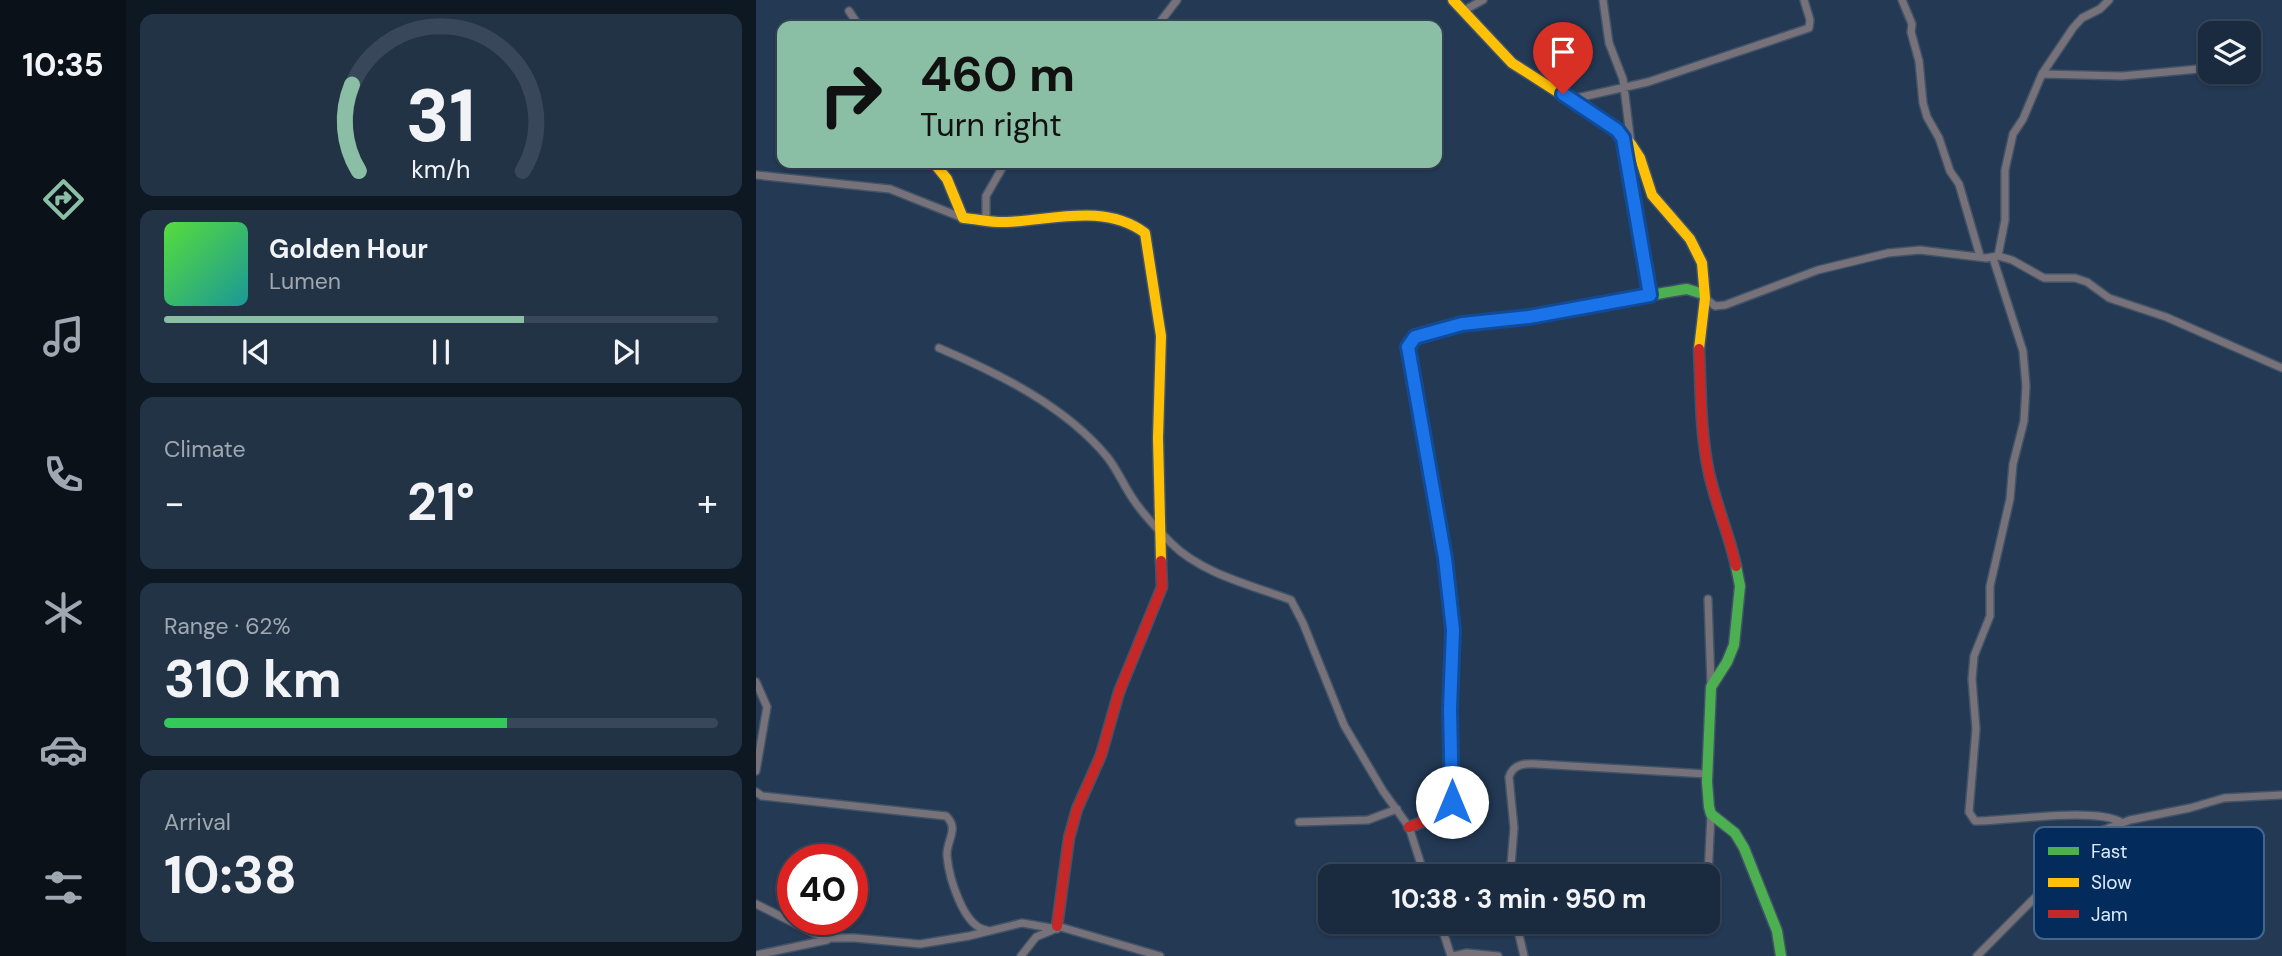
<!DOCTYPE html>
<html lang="en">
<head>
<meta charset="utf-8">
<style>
  body { margin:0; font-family:"DM Sans",sans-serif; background:#233346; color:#f1f3f6; height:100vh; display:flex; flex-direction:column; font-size:26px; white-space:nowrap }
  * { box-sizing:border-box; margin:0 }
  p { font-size:23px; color:#9fa7b0 }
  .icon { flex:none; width:38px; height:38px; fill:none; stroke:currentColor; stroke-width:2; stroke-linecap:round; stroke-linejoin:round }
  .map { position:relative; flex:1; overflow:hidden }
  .side { display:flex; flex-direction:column; gap:14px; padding:14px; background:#0e1823; width:630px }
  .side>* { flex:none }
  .guide { position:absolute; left:21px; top:21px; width:665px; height:147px; border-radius:14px; box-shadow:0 2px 5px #0004,0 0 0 2px #384759; background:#8abfa5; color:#111; overflow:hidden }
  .fabs { position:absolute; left:1442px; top:21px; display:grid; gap:14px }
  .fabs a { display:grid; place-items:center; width:63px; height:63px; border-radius:14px; background:#1a2b3f; box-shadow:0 2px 5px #0004,0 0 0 2px #384759; font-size:35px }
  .speed { position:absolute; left:21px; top:844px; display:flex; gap:14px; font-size:35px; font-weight:700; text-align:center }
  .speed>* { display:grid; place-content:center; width:91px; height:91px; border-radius:50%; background:#1a2b3f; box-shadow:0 2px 5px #0004,0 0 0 2px #384759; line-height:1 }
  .speed .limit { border:10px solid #d22; background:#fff; color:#111 }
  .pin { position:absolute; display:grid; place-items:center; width:60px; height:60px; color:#fff; margin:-72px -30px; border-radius:50% 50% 50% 0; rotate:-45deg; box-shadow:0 0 7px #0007 }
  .pin .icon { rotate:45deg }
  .me { position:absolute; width:77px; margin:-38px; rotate:0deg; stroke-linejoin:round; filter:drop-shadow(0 0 5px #0008) }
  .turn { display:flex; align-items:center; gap:24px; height:147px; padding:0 28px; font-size:32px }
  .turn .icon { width:91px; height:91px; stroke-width:2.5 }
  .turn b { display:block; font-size:49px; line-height:60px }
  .big { font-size:52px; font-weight:700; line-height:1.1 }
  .side .widget { flex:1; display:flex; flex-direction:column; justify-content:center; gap:10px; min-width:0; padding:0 24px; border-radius:14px; background:#233346 }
  .side .dial { align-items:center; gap:0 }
  .dial svg { height:182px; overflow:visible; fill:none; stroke:#384759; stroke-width:7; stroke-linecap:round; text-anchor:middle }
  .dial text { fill:#f1f3f6; stroke:none }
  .song { display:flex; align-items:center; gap:21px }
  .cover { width:84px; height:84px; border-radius:10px; background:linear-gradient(135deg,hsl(110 70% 55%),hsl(180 70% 35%)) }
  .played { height:7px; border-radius:4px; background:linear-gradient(90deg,#8abfa5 65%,#384759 65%) }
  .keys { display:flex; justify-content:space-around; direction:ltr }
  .heat { display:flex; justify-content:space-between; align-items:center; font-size:38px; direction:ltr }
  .charge { height:10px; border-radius:5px; background:linear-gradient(90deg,#34c759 62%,#384759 0) }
  .trip { position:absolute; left:562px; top:864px; width:402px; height:70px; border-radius:14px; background:#1a2b3f; box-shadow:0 2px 5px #0004,0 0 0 2px #384759; font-weight:700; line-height:70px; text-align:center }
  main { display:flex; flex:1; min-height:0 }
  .dock { display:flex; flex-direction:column; width:126px; justify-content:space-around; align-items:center; background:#0a1119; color:#9fa7b0 }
  .dock .icon { width:49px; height:49px }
  .dock .current { color:#8abfa5 }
  .dock b { font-size:32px; color:#f1f3f6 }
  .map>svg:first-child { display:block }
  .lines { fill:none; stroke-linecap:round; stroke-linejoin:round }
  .street-casing { stroke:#415367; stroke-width:10 }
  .fast-casing { stroke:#415367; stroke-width:13 }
  .slow-casing { stroke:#415367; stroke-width:13 }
  .jam-casing { stroke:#415367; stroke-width:13 }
  .street { stroke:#777179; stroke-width:7 }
  .fast { stroke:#4caf50; stroke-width:10 }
  .slow { stroke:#ffc107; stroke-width:10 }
  .jam { stroke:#c62828; stroke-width:10 }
  .route-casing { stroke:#114b97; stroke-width:18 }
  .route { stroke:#1a73e8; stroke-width:12 }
  .key { fill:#032c5c; stroke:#44658c; stroke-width:2 }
  .key-label { font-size:19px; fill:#dceafc }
</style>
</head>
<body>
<main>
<nav class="dock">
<b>10:35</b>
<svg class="icon current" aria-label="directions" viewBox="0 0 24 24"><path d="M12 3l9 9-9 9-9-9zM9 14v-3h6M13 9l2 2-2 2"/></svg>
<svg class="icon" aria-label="music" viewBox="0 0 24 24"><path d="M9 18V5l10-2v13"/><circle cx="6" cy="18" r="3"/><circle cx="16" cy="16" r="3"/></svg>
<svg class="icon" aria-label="phone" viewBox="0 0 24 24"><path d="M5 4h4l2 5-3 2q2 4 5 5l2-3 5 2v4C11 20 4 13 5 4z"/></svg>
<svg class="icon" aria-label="climate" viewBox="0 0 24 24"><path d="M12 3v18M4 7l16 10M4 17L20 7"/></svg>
<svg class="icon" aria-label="car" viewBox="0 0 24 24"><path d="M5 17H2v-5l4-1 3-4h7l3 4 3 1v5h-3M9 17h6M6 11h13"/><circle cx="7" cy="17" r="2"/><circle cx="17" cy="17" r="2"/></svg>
<svg class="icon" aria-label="filters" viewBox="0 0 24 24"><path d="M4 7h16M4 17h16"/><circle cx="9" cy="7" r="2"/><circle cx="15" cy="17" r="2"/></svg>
</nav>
<section class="side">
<div class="widget dial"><svg viewBox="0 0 100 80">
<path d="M14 69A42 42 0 1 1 86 69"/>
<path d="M14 69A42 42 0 0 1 11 31" stroke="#8abfa5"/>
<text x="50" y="56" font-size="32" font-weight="700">31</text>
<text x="50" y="72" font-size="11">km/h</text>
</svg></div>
<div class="widget">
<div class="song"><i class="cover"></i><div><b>Golden Hour</b><p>Lumen</p></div></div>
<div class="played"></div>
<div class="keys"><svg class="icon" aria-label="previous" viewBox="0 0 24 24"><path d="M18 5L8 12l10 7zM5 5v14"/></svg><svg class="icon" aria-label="pause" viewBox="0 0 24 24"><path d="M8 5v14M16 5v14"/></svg><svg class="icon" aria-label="next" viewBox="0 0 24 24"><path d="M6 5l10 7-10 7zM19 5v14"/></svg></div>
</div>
<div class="widget"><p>Climate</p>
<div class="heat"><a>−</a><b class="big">21°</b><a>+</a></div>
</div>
<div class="widget"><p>Range · 62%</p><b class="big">310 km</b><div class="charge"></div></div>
<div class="widget"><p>Arrival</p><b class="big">10:38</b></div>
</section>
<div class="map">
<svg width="1526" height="956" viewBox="0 0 1526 956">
  <rect width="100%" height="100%" fill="#233954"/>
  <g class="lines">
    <g class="street-casing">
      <path id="street" d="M 847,0 L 853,43 L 867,79 L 875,144
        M 1146,0 L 1156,24 L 1155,32 L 1163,61 L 1167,103 L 1171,117 L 1183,138 L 1194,171 L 1203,184 L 1224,256
        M 93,11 L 103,26
        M 707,11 L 727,0
        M 401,26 L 421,0
        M 1286,74 L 1366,76 L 1443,69 L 1453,70
        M 817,103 L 821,98 L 892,82 L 1053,28 L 1054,20 L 1048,0
        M 867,137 L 894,294
        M 0,175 L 134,189 L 207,218
        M 230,221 L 230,196 L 249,163
        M 1242,256 L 1249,220 L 1249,170 L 1257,134 L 1267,119 L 1286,74 L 1317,28 L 1326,18 L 1344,9 L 1353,0
        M 1237,258 L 1267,351 L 1270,386 L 1268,421 L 1257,464 L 1254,499 L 1234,586 L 1234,616 L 1218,656 L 1216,679 L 1220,729 L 1213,812 L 1219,821 C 1254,821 1337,807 1365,822
        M 949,298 L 959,306 L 969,305 L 1062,270 L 1132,253 L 1164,250 L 1230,258 L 1242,256 L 1256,260 L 1288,278 L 1319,278 L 1331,282 L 1353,298 L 1410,317 L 1526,368
        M 183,348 C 242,373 311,407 352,458 C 362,471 368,486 377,499 C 387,514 402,530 415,543 C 446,574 495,585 535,600 L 547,623 L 588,725 L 627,791 L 653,827 L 669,877
        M 952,599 L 955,685
        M 0,682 L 11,707 L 0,771
        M 0,792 L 6,796 L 190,816 C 204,829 190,840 191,856 C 193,877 207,926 230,930
        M 543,822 L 612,820 L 641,809
        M 754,877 L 758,828 L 753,777 C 757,764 769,763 781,764 L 951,774
        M 952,877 L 955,814
        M 0,904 L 68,938 L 99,938 L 164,944 L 213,936 L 266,923 L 301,929 L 301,926 L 404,956
        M 684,922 L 695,956
        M 760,922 L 768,956
        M 0,955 L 71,940
        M 265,956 L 280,937 L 299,929
        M 697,956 L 711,953 L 742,956
        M 1221,956 L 1345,831 L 1374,820 L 1434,808 L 1468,798 L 1526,795"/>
    </g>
    <g class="fast-casing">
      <path id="fast" d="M 668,444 L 652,355 L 654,341 C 689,318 736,323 776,317 C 828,309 879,297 931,289 L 947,294
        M 980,566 L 984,586 L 978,645 L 971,662 L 955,687 L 951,782 L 953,807 L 955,814 L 979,833 L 988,848 L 1021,931 L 1025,956"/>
    </g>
    <g class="slow-casing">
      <path id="slow" d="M 697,0 L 756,63 L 861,130 L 875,144 L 884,158 L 896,195 L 934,239 L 946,263 L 949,298 L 943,349
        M 178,163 L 191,179 L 207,218 C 222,219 236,223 251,222 C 297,220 349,203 389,233 L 405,336 L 402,438 L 405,561"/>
    </g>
    <g class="jam-casing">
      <path id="jam" d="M 943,349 C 945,390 944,432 953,473 C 960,505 973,534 980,566
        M 653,827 C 674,819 693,814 697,790 L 694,709 L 697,630 L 689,558 L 668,444
        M 301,926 L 313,838 L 321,809 L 345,755 L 363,692 L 406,587 L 405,561"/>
    </g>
    <use href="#street" class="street"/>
    <use href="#fast" class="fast"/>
    <use href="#slow" class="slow"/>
    <use href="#jam" class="jam"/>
  </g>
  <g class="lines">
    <g class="route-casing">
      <path id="route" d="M 696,802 L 694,709 L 697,630 L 689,558 L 652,347 L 659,337 L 706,324 L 773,317 L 894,295 L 867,138 L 861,130 L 807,94"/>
    </g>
    <use href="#route" class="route"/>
  </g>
  <rect x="1278" y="827" width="230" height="112" rx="10" class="key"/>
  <rect x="1292" y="847" width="31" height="8" fill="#4caf50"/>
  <rect x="1292" y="878" width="31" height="9" fill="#ffc107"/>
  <rect x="1292" y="910" width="31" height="8" fill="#c62828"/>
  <g class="key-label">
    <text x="1335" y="858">Fast</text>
    <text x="1335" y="889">Slow</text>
    <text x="1335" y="921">Jam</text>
  </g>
</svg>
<div class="fabs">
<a><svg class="icon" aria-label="layers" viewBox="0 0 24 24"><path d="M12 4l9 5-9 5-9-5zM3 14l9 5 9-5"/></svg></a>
</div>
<div class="speed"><div class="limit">40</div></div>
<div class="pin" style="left:807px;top:94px;background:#d93025"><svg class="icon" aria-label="arrive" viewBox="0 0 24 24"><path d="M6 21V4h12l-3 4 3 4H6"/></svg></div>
<svg class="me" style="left:696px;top:802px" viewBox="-20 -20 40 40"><circle r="19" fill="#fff"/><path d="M0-13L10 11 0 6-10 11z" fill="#1a73e8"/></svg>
<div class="trip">10:38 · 3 min · 950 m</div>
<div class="guide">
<div class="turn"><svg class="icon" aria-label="right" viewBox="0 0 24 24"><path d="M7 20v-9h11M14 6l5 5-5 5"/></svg><div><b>460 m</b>Turn right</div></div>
</div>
</div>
</main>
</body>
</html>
